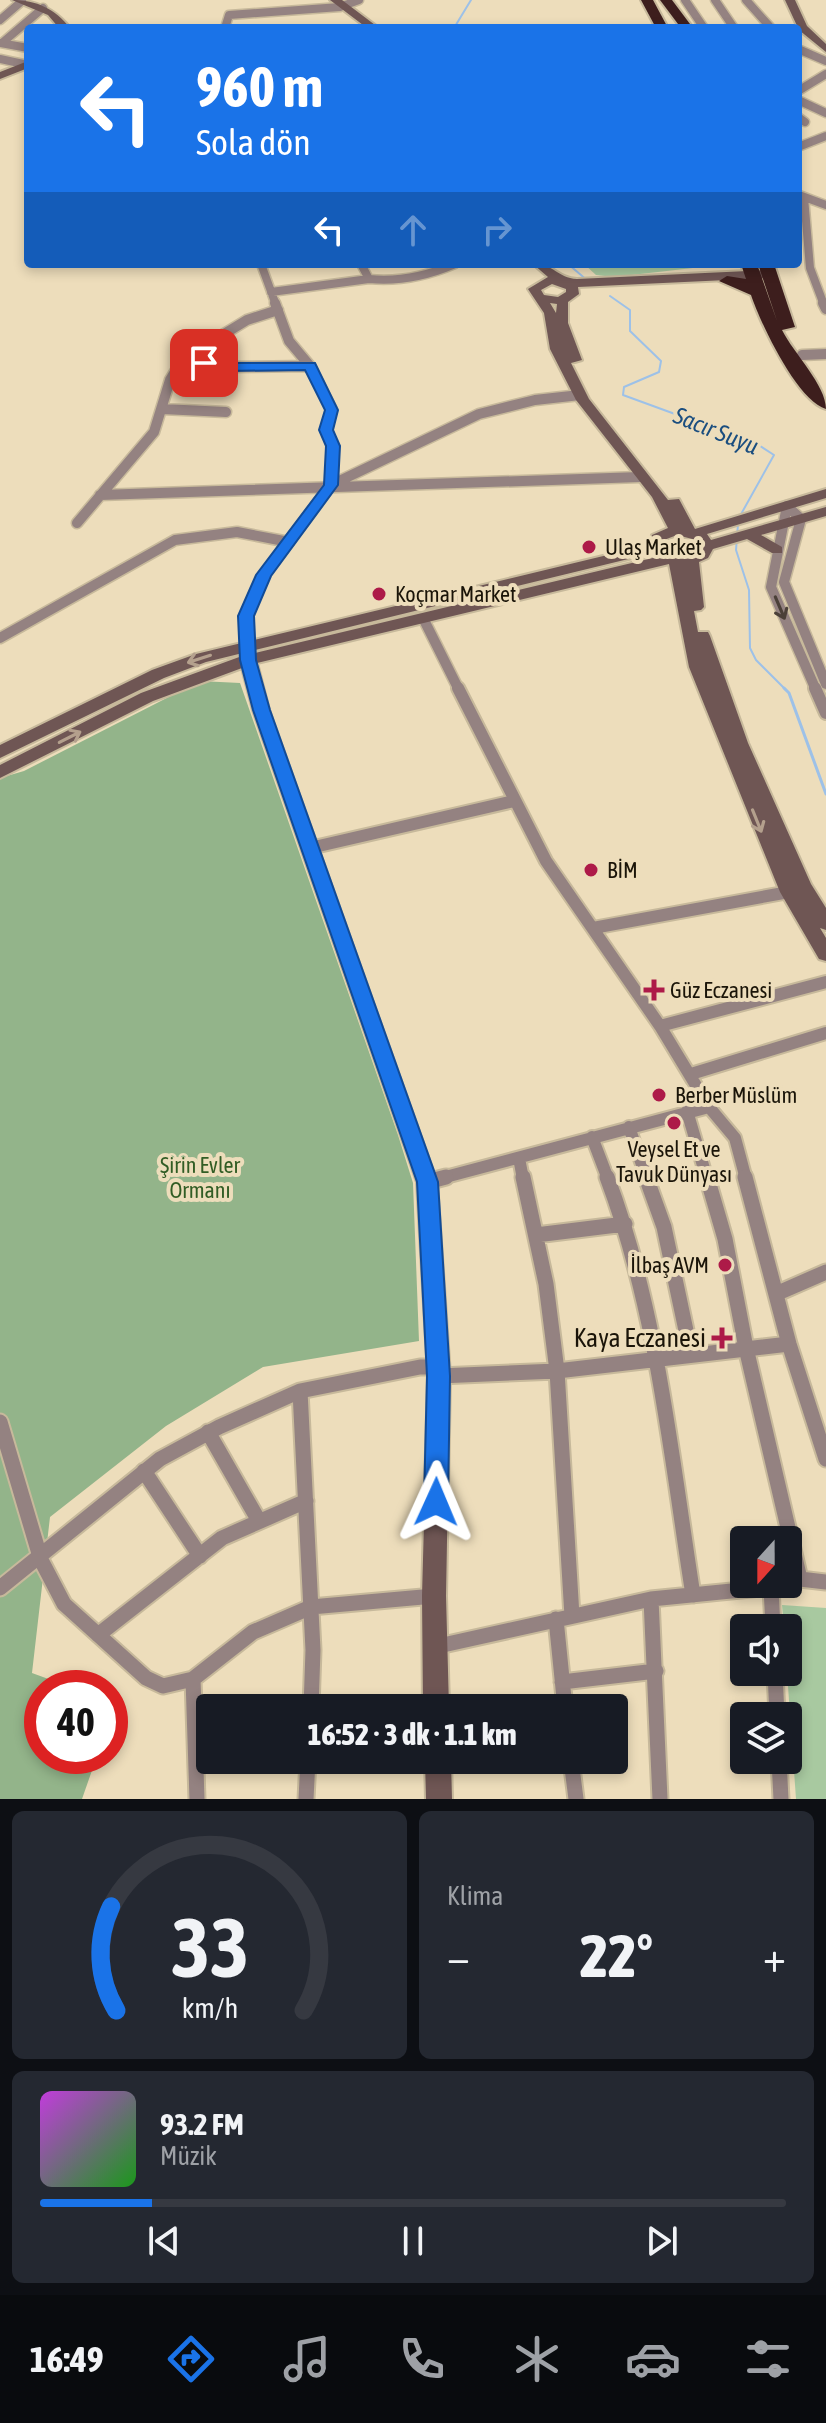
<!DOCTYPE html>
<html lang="tr">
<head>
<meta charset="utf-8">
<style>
  body { margin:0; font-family:"Asap Condensed",sans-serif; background:#242831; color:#f1f3f6; height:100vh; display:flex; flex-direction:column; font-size:30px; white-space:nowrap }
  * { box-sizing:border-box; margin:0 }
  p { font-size:26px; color:#9ea1a6 }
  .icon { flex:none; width:44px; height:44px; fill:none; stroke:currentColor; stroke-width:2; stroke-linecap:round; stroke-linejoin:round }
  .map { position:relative; height:1799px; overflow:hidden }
  .sheet { display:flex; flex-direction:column; gap:12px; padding:12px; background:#0d0f14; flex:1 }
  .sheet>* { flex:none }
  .guide { position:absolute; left:24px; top:24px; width:778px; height:244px; border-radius:8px; box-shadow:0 4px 12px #0003; background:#1a73e8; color:#fff; overflow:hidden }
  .needle { width:52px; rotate:201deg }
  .buttons { position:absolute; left:730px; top:1526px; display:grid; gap:16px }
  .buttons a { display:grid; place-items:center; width:72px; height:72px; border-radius:8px; background:#171b24; box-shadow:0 4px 12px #0003; font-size:40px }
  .speed { position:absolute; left:24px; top:1670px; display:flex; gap:16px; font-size:40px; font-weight:700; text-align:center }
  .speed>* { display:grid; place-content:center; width:104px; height:104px; border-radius:50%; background:#171b24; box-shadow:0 4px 12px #0003; line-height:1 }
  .speed .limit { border:12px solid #d22; background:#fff; color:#111 }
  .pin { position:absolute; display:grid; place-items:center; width:68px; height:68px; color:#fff; margin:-34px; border-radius:16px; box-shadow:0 4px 12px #0006 }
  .me { position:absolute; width:88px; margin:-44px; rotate:1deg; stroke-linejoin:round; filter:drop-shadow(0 0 6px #0008) }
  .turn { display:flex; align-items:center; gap:28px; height:168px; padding:0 40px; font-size:36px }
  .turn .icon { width:104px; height:104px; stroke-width:2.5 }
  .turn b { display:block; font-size:56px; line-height:68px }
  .lanes { display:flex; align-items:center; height:76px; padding:0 40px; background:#0003; justify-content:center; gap:40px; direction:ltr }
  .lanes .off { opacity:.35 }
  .big { font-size:60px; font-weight:800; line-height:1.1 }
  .sheet .card { flex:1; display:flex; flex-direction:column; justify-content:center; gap:12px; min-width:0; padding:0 28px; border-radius:12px; background:#242831 }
  .sheet .dial { align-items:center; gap:0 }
  .dial svg { height:208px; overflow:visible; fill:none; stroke:#363941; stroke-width:7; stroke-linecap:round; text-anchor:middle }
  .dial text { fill:#f1f3f6; stroke:none }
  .song { display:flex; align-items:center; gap:24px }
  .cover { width:96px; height:96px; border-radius:12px; background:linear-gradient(135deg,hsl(290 70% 55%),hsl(120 70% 35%)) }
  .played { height:8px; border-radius:4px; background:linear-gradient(90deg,#1a73e8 15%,#363941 15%) }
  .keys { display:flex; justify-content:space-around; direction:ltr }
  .heat { display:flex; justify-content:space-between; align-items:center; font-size:44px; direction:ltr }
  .sheet .tiles { flex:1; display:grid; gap:12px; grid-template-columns:1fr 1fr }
  .card:last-child { grid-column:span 2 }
  .trip { position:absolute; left:196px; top:1694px; width:432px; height:80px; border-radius:8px; background:#171b24; box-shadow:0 4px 12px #0003; font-weight:800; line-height:80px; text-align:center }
  .tabs { display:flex; height:128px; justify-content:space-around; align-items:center; background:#090b0e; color:#9ea1a6 }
  .tabs .icon { width:56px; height:56px }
  .tabs .selected { color:#1a73e8 }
  .tabs b { font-size:36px; color:#f1f3f6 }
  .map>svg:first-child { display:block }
  .green { fill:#a8c9a0 }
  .forest { fill:#93b48a }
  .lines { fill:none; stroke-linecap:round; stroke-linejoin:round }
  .stream-far1 { stroke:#9dc1e8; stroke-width:2 }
  .stream { stroke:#9dc1e8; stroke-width:3 }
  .street-far3-casing { stroke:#c7b99b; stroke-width:11 }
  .street-far2-casing { stroke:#c7b99b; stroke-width:13 }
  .street-far1-casing { stroke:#c7b99b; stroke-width:16 }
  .street-casing { stroke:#c7b99b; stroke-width:19 }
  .secondary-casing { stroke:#c7b99b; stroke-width:4 }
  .highway-casing { stroke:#c7b99b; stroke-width:4 }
  .street-far3 { stroke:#948281; stroke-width:8 }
  .street-far2 { stroke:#948281; stroke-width:10 }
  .street-far1 { stroke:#948281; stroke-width:12 }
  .street { stroke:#948281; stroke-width:15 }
  .secondary { fill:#6f5654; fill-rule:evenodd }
  .highway { fill:#3d1e1d; fill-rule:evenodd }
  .oneway { stroke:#4b4038 }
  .oneway2 { stroke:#b4a08d }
  .route { fill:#1a73e8; stroke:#114b97; stroke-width:2 }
  .poi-dot { fill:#ad1a48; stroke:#edddbb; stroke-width:3 }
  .labels { text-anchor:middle; stroke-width:8; stroke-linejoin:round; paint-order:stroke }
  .poi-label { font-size:22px; fill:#1a1408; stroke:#edddbb; text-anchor:start }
  .park-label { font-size:22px; fill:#325d25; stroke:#edddbb }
  .water-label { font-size:24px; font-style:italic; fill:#1b4e7f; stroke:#edddbb }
  .near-poi-label { font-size:26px; fill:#1a1408; stroke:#edddbb; text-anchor:end }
</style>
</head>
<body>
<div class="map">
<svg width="826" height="1799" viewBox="0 0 826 1799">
  <rect width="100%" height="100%" fill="#edddbb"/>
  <path class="green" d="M 584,264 L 728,264 L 614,277 L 596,275 Z
    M 782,1605 L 826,1608 L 826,1799 L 796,1799 L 787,1672 L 788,1628 L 784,1628 Z"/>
  <path class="forest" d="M 200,681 L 240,683 L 398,1135 L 413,1183 L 419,1341 L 263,1367 L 166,1426 L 50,1517 L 32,1673 L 73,1688 L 42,1688 L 42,1756 L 97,1756 L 82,1799 L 0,1799 L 0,778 L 24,771 Z"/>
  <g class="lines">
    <path class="stream-far1" d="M 454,28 L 471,0
      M 568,264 L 588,281
      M 610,296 L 630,310 L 630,331 L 661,361 L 659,372 L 624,387 L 623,395 L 757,444 L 774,455 L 740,516
      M 738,524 L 736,550 L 749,590 L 750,648 L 756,660 L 786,690"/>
    <path class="stream" d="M 784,688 L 789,693 L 826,794"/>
    <g class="street-far3-casing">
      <path id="street-far3" d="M 685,0 L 704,28
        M 715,0 L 734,28
        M 746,0 L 771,28
        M 0,20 L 22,1
        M 225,28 L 229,15 L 340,7 L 359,0
        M 0,43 L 28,48
        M 2,43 L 43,8
        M 798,49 L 826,61
        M 0,59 L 28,65
        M 798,91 L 826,74
        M 798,100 L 826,113
        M 798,117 L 805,122
        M 798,147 L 826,136
        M 799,195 L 826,205
        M 804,197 L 810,268 L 824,305
        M 261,264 L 276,305
        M 361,264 L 369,279 C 399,282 427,276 455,264
        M 271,292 L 369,279"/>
    </g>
    <g class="street-far2-casing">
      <path id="street-far2" d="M 275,303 L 289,341 L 310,366 L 332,410 L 326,430 L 333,446 L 331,485
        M 823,303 L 826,309
        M 802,355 L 826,354
        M 183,359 L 224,367 L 310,366
        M 162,409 L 226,412
        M 100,495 L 640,477
        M 787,506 L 771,587 L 816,690
        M 787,506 L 801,519 L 784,582 L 826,684
        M 77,523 L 154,432 L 170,380 L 183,359 L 247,320 L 278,310
        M 424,620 L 459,690
        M 0,638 L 175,540 L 237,532 L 289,542
        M 247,656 L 246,616 L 264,575 L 331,485 L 479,414 L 535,400 L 580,395"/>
    </g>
    <g class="street-far1-casing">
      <path id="street-far1" d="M 458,688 L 546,861 L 660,1026 L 709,1107 L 735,1138 L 746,1179
        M 815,688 L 826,713
        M 310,848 L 514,801
        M 593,928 L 789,892
        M 660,1026 L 826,982
        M 691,1074 L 826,1033
        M 687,1111 L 707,1179
        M 629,1127 L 647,1179
        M 592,1137 L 608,1179
        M 519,1158 L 523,1179
        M 438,1179 L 709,1107"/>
    </g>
    <g class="street-casing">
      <path id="street" d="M 523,1177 L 546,1284 L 557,1371 L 572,1616
        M 607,1177 C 657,1309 671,1456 693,1595
        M 646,1177 L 664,1227 L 691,1354
        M 707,1177 L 725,1239 L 746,1348 L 800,1579
        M 745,1177 L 789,1344 L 826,1459
        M 427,1182 L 446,1177
        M 536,1235 L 625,1224
        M 778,1293 L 826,1272
        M 439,1376 L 557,1371 L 789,1344
        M 0,1422 L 41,1560 L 64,1604 L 146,1678 L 163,1686 L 193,1679
        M 208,1432 L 259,1521
        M 144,1471 L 200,1556
        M 788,1583 L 800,1579 L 826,1582
        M 0,1588 L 160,1459 L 219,1427 L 300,1391
        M 651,1599 L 660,1799
        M 556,1619 L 565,1708
        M 773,1628 L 771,1587 L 783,1584
        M 98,1635 L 222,1538 L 306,1501
        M 434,1647 L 651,1599 L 771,1587
        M 775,1672 L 777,1716
        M 562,1682 L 656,1671
        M 311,1708 L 313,1650 L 300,1391 L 420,1367 L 438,1367
        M 571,1760 L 576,1799
        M 779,1760 L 781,1799
        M 197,1799 L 193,1679 L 253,1632 L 311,1607 L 434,1596
        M 306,1799 L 308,1760"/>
    </g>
    <g class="secondary-casing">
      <path id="secondary" d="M 12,0 C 37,0 55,9 70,28 L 59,28 L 48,15 Z
        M 330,0 L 342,0 L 379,28 L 367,28 Z
        M 785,0 L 795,0 L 807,26 L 826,44 L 826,52 L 799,30 Z
        M 28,61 L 28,68 L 0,79 L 0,72 Z
        M 533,264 C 555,264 557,278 577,279 L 768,270 L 774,274 L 768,278 L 578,287 L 579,294 L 568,302 L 568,323 L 582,360 L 571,363 L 589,399 L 668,500 L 679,499 L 695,529 L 826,489 L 826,498 L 707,534 L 711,540 L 826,507 L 826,516 L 761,535 L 782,547 L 782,553 L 772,553 L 747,539 L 713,549 L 708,558 L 699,562 L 704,607 L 701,610 L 694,611 L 698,632 L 708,632 L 710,636 L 748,743 L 811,884 L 826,908 L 826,930 L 820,928 L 826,938 L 826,961 L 819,959 L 780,892 L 689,667 L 669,564 L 257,663 L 269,710 L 437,1182 L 450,1376 L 446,1596 L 449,1708 L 423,1708 L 422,1596 L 428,1376 L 417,1182 L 253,710 L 242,668 L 153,701 L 0,778 L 0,765 L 141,693 L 242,656 L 657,557 L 653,553 L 206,662 L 164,678 L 0,758 L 0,745 L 152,670 L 196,654 L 649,545 L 652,535 L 668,528 L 652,497 L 576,400 L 550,349 L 544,313 L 528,289 L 548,277 ZM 552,284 L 566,289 L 566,292 L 558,297 L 544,295 L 541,290 ZM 550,303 L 557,304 L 556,313 ZM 677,535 L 696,540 L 700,546 L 697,552 L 678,556 L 666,550 L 664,540 Z
        M 425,1760 L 451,1760 L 452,1799 L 426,1799 Z"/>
    </g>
    <g class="highway-casing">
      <path id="highway" d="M 641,0 L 653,0 L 668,28 L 656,28 Z
        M 660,0 L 672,0 L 693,28 L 681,28 Z
        M 741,264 L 757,264 L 777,321 L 758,264 L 774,264 L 795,327 L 782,330 C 794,354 826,385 826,409 C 797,401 760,322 751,295 L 719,281 L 727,276 L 746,279 Z"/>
    </g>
    <use href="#street-far3" class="street-far3"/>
    <use href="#street-far2" class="street-far2"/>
    <use href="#street-far1" class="street-far1"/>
    <use href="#street" class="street"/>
    <use href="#secondary" class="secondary"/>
    <use href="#highway" class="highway"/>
  </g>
  <defs><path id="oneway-shaft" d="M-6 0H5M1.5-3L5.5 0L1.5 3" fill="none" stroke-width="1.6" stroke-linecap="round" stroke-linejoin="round" transform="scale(2)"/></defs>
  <use class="oneway" href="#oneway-shaft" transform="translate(780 608) rotate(67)"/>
  <g class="oneway2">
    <use href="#oneway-shaft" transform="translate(199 659) rotate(162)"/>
    <use href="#oneway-shaft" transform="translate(70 737) rotate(-27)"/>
    <use href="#oneway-shaft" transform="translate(757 821) rotate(68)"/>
  </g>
  <path class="route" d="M 204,359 L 224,363 L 315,363 L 338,410 L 333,430 L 340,446 L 338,485 L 271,576 L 254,616 L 256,660 L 270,710 L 438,1182 L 450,1376 L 448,1502 L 444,1510 L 436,1513 L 427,1510 L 424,1502 L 427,1376 L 417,1182 L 253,710 L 240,660 L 238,616 L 256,575 L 324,485 L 326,446 L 319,430 L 325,410 L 305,370 L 224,371 L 199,366 L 197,363 Z"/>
  <g class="poi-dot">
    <circle cx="589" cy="547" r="8"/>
    <circle cx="379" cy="594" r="8"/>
    <circle cx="591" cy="870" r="8"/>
    <path d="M650 978h8v8h8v8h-8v8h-8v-8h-8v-8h8z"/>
    <circle cx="659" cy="1095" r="8"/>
    <circle cx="674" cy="1123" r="8"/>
    <circle cx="725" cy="1265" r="8"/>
    <path d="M718 1326h8v8h8v8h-8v8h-8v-8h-8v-8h8z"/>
  </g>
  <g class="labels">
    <g class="poi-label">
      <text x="605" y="555">Ulaş Market</text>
      <text x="395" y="602">Koçmar Market</text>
      <text x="607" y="878">BİM</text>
      <text x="670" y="998">Güz Eczanesi</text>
      <text x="675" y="1103">Berber Müslüm</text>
      <text x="674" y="1157" text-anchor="middle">Veysel Et ve<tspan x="674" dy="25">Tavuk Dünyası</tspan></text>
      <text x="709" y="1273" text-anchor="end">İlbaş AVM</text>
    </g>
    <g class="park-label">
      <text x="200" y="1173">Şirin Evler<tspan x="200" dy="25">Ormanı</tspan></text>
    </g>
    <g class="water-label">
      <text transform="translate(716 431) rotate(22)" y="8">Sacır Suyu</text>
    </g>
    <g class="near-poi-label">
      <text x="706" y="1347">Kaya Eczanesi</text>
    </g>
  </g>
</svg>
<div class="buttons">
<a><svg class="needle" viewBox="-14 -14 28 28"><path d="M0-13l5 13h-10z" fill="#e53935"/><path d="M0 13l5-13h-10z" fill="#9ea1a6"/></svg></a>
<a><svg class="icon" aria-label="sound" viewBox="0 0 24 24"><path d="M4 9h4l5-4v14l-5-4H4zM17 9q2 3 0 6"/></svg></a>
<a><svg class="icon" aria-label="layers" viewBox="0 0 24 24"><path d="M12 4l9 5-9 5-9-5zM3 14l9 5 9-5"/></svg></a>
</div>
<div class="speed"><div class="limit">40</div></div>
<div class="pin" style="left:204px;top:363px;background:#d93025"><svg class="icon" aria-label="arrive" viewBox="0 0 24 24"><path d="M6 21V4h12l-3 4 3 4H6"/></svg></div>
<svg class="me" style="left:436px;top:1502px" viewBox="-20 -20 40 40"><path d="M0-17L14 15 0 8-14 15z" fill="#1a73e8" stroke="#fff" stroke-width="4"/></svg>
<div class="trip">16:52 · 3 dk · 1.1 km</div>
<div class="guide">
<div class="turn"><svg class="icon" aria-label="left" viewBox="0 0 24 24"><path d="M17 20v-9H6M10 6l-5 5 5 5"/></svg><div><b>960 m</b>Sola dön</div></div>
<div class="lanes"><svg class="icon" aria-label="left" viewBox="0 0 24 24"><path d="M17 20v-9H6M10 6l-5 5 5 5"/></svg><svg class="icon off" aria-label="ahead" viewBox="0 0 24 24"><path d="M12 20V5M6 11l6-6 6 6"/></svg><svg class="icon off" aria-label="right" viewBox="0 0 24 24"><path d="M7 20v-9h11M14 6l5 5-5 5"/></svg></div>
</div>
</div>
<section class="sheet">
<div class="tiles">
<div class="card dial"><svg viewBox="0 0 100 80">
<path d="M14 69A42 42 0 1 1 86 69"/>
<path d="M14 69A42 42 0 0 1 12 29" stroke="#1a73e8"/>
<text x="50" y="56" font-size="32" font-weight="700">33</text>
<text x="50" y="72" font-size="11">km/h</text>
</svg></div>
<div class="card"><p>Klima</p>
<div class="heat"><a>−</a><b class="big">22°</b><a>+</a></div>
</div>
<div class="card">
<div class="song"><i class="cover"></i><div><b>93.2 FM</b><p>Müzik</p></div></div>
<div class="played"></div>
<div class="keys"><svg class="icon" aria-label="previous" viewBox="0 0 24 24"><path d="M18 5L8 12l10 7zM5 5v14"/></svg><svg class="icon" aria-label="pause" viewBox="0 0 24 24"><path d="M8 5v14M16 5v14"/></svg><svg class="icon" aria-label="next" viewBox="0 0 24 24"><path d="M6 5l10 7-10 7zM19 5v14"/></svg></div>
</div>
</div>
</section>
<nav class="tabs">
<b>16:49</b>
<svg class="icon selected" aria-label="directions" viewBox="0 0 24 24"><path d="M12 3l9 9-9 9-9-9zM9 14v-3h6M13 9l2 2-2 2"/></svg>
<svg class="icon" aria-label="music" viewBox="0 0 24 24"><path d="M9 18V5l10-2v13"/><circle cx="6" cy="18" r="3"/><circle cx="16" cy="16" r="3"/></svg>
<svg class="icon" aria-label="phone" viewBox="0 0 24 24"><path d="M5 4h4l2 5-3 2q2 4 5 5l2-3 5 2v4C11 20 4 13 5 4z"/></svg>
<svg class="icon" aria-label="climate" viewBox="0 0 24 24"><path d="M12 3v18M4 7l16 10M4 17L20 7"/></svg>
<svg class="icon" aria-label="car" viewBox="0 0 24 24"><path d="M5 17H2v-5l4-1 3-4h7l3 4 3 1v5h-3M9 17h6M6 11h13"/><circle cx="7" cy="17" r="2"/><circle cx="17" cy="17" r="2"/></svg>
<svg class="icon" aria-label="filters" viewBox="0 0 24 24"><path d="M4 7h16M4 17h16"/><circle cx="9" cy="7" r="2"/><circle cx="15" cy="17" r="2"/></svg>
</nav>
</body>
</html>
